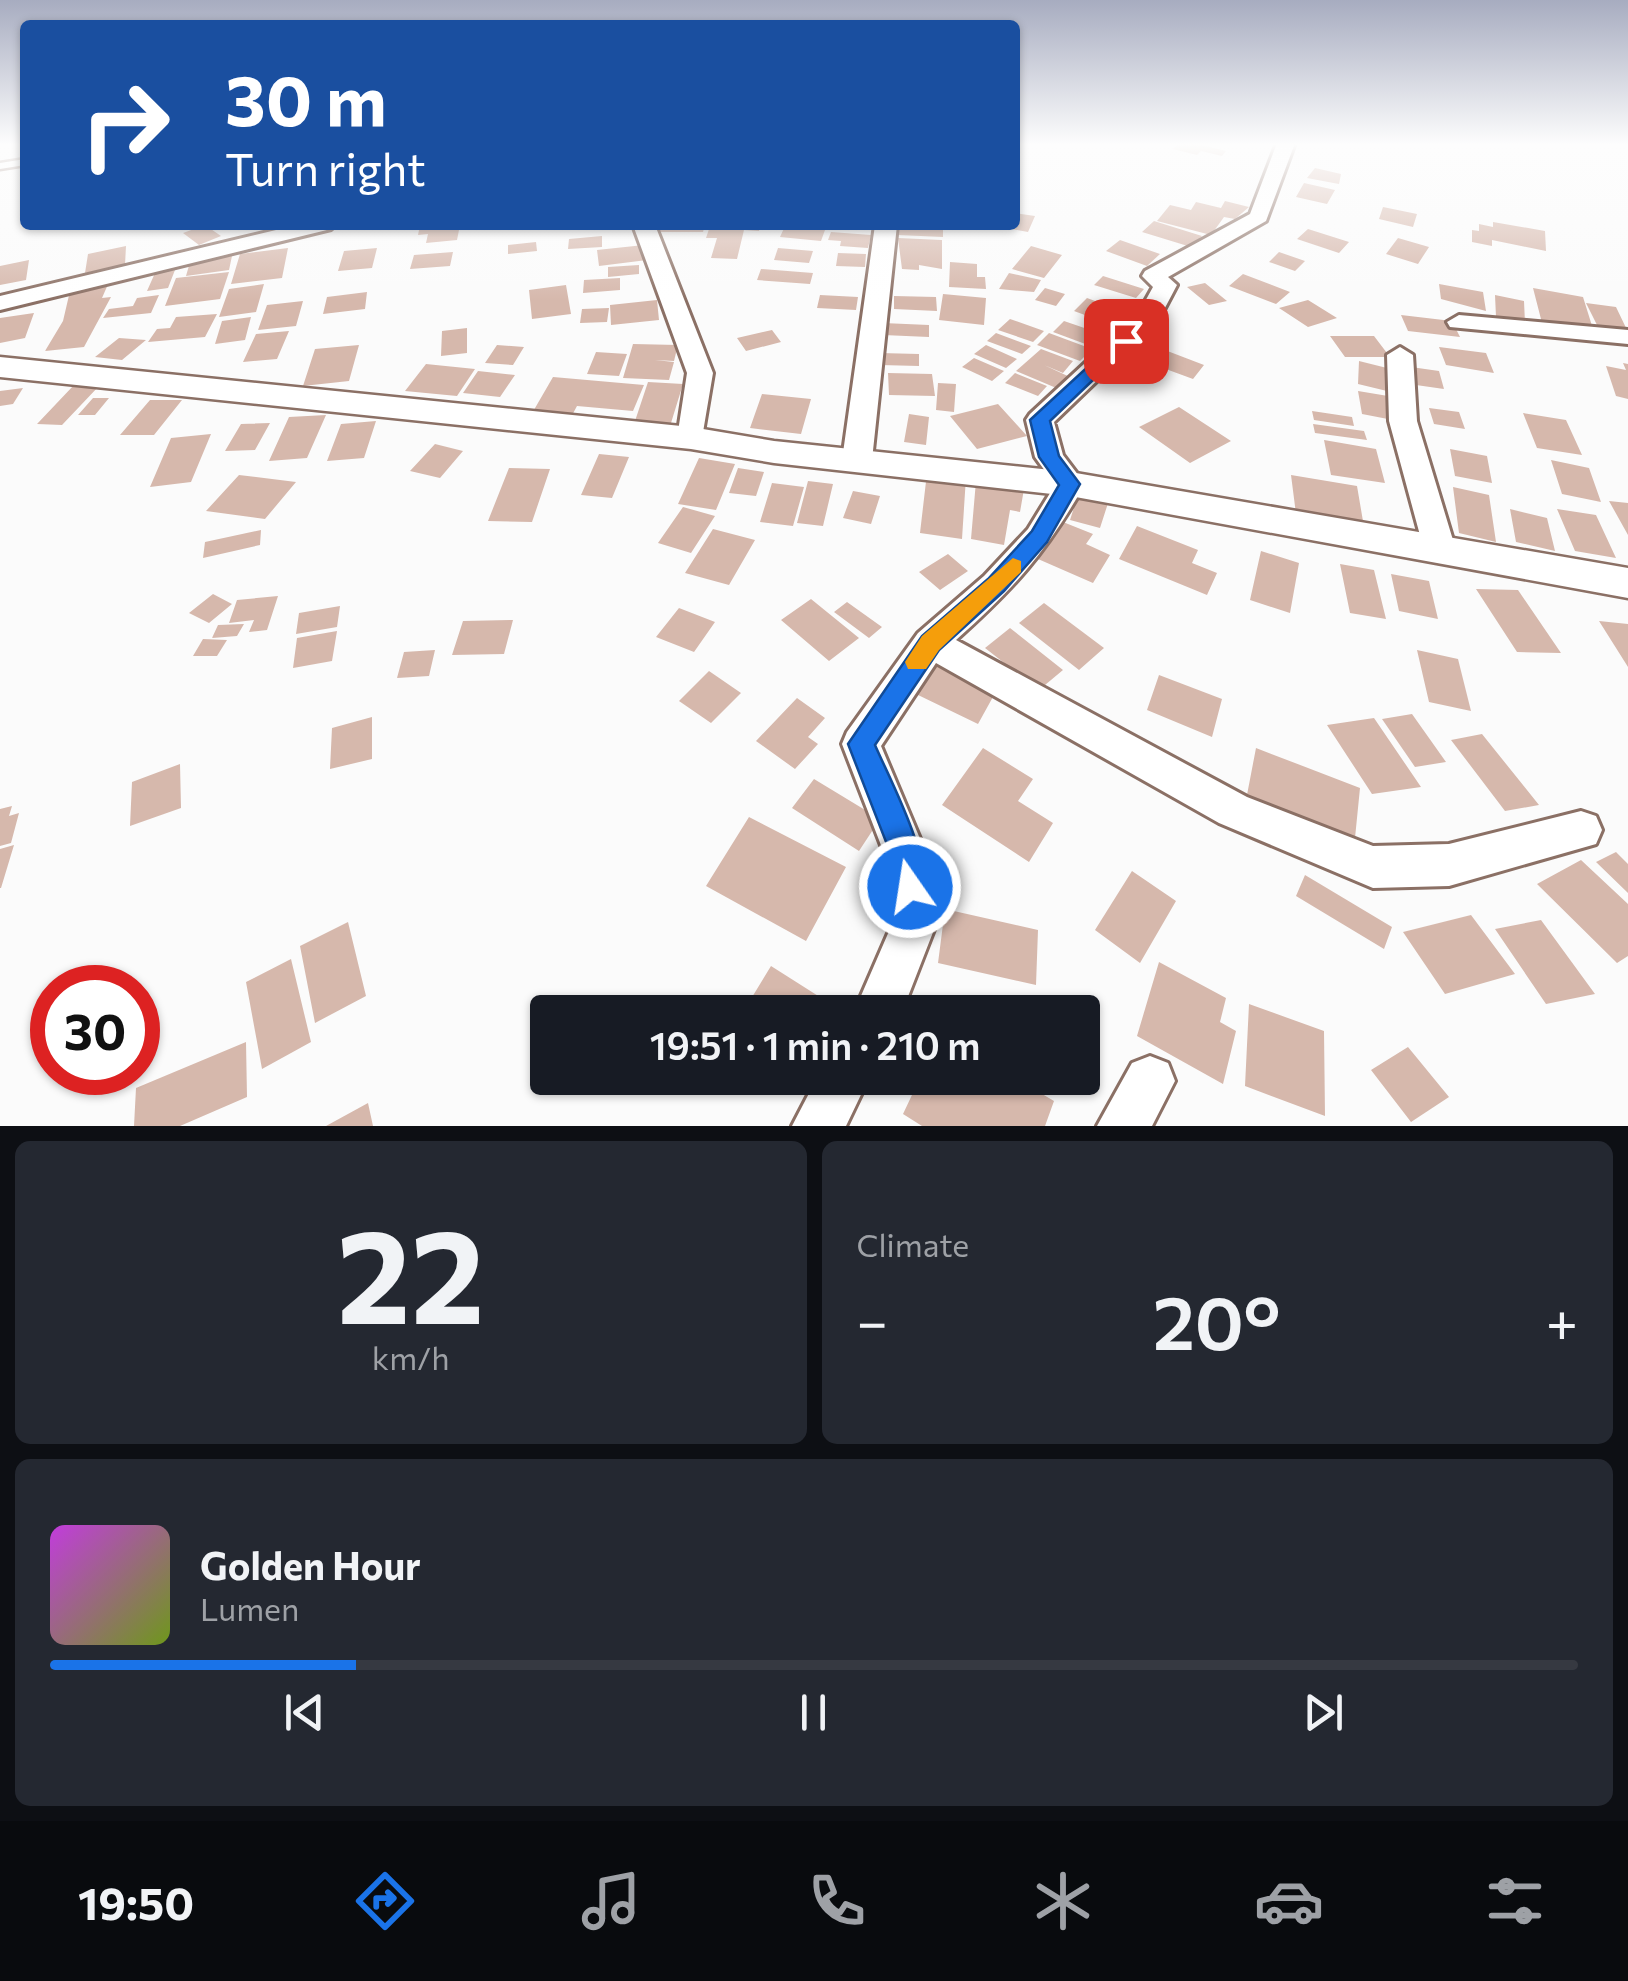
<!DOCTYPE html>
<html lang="en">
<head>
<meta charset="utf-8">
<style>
  body { margin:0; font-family:Commissioner,sans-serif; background:#242831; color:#f1f3f6; height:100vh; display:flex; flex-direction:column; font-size:38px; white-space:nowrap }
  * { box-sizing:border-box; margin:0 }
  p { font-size:32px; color:#9ea1a6 }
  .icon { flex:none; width:55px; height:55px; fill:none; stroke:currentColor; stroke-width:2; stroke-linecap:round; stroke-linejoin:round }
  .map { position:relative; height:1126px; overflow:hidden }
  .details { display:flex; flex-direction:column; gap:15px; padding:15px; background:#0d0f14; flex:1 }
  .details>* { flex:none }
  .guide { position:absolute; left:20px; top:20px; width:1000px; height:210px; border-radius:10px; box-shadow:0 2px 8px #0004; background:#1a4fa0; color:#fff; overflow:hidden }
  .speed { position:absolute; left:30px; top:965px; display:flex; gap:20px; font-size:50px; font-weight:700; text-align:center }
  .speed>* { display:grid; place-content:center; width:130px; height:130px; border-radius:50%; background:#171b24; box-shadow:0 2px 8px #0004; line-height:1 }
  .speed .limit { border:15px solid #d22; background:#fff; color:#111 }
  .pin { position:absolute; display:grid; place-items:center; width:85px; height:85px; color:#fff; margin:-42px; border-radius:20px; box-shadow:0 5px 15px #0006 }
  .me { position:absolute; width:110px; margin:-55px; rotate:347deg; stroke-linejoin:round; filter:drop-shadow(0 0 8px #0008) }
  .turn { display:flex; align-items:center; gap:35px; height:210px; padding:0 40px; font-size:45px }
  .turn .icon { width:130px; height:130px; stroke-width:2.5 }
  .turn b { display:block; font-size:70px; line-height:85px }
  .big { font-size:75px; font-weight:600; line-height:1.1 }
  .details .tile { flex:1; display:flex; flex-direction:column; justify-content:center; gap:15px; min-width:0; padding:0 35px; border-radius:15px; background:#242831 }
  .details .dial { align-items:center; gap:0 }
  .dial b { font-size:130px; line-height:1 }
  .song { display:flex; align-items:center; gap:30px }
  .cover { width:120px; height:120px; border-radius:15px; background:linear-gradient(135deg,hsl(290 70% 55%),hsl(80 70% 35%)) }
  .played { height:10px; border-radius:5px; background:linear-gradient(90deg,#1a73e8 20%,#363941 20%) }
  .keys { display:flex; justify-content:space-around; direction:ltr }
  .heat { display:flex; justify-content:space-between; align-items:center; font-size:55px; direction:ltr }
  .details .tiles { flex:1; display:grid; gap:15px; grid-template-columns:1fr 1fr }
  .tile:last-child { grid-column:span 2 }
  .trip { position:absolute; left:530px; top:995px; width:570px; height:100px; border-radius:10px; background:#171b24; box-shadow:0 2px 8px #0004; font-weight:600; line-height:100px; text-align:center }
  .menu { display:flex; height:160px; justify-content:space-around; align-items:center; background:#090b0e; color:#9ea1a6 }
  .menu .icon { width:70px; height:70px }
  .menu .selected { color:#1a73e8 }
  .menu b { font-size:45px; color:#f1f3f6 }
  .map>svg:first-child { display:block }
  .building { fill:#d6b8ac }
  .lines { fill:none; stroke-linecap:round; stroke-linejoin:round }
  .service-casing { stroke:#8b7065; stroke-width:5 }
  .minor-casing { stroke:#8b7065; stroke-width:6 }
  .tertiary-casing { stroke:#8b7065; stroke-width:5 }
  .service { fill:#fff; fill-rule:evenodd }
  .minor { fill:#fff; fill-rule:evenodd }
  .tertiary { fill:#fff; fill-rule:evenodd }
  .route { fill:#1a73e8; stroke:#114b97; stroke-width:2.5 }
  .slow { fill:#f59e0b }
</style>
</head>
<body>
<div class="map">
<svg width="1628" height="1126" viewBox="0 0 1628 1126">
  <rect width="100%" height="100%" fill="#fbfbfb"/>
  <path class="building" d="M 1179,143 L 1193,143 L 1226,151 L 1222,156 L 1201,151 L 1197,155 L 1173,149 Z
    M 1315,168 L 1341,174 L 1339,184 L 1307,178 Z
    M 1304,183 L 1335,190 L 1327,204 L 1296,197 Z
    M 1225,201 L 1249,207 L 1235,219 L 1224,217 L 1211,235 L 1157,221 L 1170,205 L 1191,210 L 1196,202 L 1221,208 Z
    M 1383,207 L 1417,214 L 1413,227 L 1379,219 Z
    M 1015,213 L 1035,216 L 1028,232 L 1006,228 L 1015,225 Z
    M 1154,221 L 1202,236 L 1191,247 L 1142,232 Z
    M 1493,222 L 1545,231 L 1546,251 L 1492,240 L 1492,246 L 1472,242 L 1472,230 L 1479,231 L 1479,224 L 1493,227 Z
    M 205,225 L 221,236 L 199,245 L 183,233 Z
    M 420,225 L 460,225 L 457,240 L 426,243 L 428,234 L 418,235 Z
    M 653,225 L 705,225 L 703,232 L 651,232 Z
    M 744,225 L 760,225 L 759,231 L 744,230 L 737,259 L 711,258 L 717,238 L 706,238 L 709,229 L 743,230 Z
    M 899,225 L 943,225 L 943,237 L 898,235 Z
    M 785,226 L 825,230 L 821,241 L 780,237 Z
    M 1308,229 L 1349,242 L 1339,253 L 1297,239 Z
    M 831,232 L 871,235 L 868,248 L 840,246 L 841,241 L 828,240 Z
    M 602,236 L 602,247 L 568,249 L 569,239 Z
    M 898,238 L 942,240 L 942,269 L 919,265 L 919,270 L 902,269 Z
    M 1398,238 L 1429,247 L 1418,264 L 1386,254 Z
    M 1120,240 L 1160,254 L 1147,266 L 1106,251 Z
    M 536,242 L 537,251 L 508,254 L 508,245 Z
    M 644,245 L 647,260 L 599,266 L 597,250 Z
    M 126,246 L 125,265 L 85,273 L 88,254 Z
    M 1031,246 L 1062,255 L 1044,278 L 1012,269 Z
    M 288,248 L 282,278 L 231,284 L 240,254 Z
    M 377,248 L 372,268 L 338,271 L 344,251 Z
    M 778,248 L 813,251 L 809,263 L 774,260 Z
    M 453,252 L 450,266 L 410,269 L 414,255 Z
    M 1279,252 L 1305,261 L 1295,271 L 1269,262 Z
    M 838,253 L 866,254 L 865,267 L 836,266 Z
    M 232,256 L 229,270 L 186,276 L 190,262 Z
    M 29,260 L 26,280 L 0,285 L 0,266 Z
    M 950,262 L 977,264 L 977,277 L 985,277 L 986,289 L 949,287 Z
    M 639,265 L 639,274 L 608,277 L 608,267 Z
    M 761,269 L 813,273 L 810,284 L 757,280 Z
    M 175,270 L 168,288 L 147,291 L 155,273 Z
    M 229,272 L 220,299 L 165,306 L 176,278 Z
    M 1009,273 L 1041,280 L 1034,292 L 999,289 Z
    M 1243,274 L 1290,292 L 1276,304 L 1229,286 Z
    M 1103,276 L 1144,289 L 1136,298 L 1094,285 Z
    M 620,278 L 620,290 L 583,293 L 584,280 Z
    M 109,282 L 102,298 L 111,297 L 84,347 L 45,351 L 63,321 L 70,291 Z
    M 1205,283 L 1227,301 L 1209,305 L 1187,287 Z
    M 264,284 L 256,312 L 219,317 L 229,289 Z
    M 1439,284 L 1483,292 L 1486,311 L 1441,299 Z
    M 566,285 L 571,314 L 532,319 L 529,290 Z
    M 1045,288 L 1065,294 L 1056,306 L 1035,300 Z
    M 1533,288 L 1583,297 L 1593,329 L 1542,323 Z
    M 367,292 L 365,309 L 323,314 L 327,297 Z
    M 943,294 L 986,298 L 984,325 L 939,320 Z
    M 159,295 L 151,313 L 103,318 L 109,309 L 133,306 L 137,298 Z
    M 820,295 L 858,297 L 856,310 L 817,308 Z
    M 1495,295 L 1524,301 L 1525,323 L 1496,317 Z
    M 894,296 L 936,297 L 937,311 L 894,309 Z
    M 1087,298 L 1125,312 L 1112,325 L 1074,311 Z
    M 657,300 L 659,320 L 611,325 L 610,305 Z
    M 1308,300 L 1337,318 L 1308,327 L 1279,308 Z
    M 303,301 L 296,326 L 258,330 L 267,305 Z
    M 1586,303 L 1616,307 L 1628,332 L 1598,327 Z
    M 609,308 L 607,322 L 580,323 L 582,309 Z
    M 34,313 L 25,338 L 0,343 L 0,318 Z
    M 217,314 L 205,337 L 148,342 L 157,329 L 170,328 L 176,317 Z
    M 1401,315 L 1452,321 L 1460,337 L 1408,331 Z
    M 251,317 L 245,340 L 215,344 L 222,321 Z
    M 1010,319 L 1044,331 L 1033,342 L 998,330 Z
    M 1064,321 L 1099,333 L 1088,345 L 1053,332 Z
    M 883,323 L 929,325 L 929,337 L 883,335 Z
    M 467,328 L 467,353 L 441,356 L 442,331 Z
    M 772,330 L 781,342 L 746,351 L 737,338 Z
    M 289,331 L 277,359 L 243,362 L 256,334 Z
    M 996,333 L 1031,346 L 1022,354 L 987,341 Z
    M 1049,333 L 1092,349 L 1080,361 L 1037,345 Z
    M 1330,336 L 1374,336 L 1390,357 L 1345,357 Z
    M 119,338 L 146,340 L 122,360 L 95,357 Z
    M 633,344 L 678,345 L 674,361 L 655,360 L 674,362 L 669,380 L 623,378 Z
    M 359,345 L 349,381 L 303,386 L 315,349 Z
    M 497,345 L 524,347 L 513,365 L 485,363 Z
    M 986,345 L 1017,359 L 1006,368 L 974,354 Z
    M 1157,347 L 1204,365 L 1193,379 L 1144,361 Z
    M 1439,347 L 1486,353 L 1494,373 L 1446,365 Z
    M 1041,349 L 1073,361 L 1063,373 L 1044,365 L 1072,378 L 1061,390 L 1016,371 Z
    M 596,352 L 627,354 L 619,376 L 587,374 Z
    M 880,353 L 919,354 L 919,366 L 880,365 Z
    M 974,358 L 1004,371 L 992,381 L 962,367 Z
    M 1359,361 L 1387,368 L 1387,391 L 1358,384 Z
    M 1623,363 L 1628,364 L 1628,399 L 1616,396 L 1606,366 L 1626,370 Z
    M 426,364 L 475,369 L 457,396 L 405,391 Z
    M 1411,367 L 1439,371 L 1444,389 L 1416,385 Z
    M 478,371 L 515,375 L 500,397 L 463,393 Z
    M 888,373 L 932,374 L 935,396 L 889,395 Z
    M 1015,373 L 1047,386 L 1038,396 L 1005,383 Z
    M 553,377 L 644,385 L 633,411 L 577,406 L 570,419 L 531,415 Z
    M 648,382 L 683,384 L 671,423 L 635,421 Z
    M 938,383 L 956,384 L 954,412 L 936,410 Z
    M 74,385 L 99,386 L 62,425 L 37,424 Z
    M 23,388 L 13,404 L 0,406 L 0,391 Z
    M 1358,391 L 1388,396 L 1393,420 L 1362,414 Z
    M 762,394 L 811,399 L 801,434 L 750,428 Z
    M 93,398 L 109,398 L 95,415 L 78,415 Z
    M 150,400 L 182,400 L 154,435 L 120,435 Z
    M 998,404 L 1027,436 L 977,449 L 950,416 Z
    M 1179,407 L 1231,441 L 1190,463 L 1139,427 Z
    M 1429,408 L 1459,412 L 1465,429 L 1434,424 Z
    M 1312,411 L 1352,417 L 1354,426 L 1314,420 Z
    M 1523,413 L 1566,420 L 1582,455 L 1537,448 Z
    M 909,414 L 929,417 L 926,445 L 904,442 Z
    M 326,415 L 307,458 L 269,461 L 289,417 Z
    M 376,421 L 364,458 L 327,461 L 341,424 Z
    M 270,423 L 255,450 L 225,451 L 241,424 Z
    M 1313,424 L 1364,431 L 1367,440 L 1315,433 Z
    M 211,434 L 191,482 L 150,487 L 171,438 Z
    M 1324,440 L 1376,449 L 1385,483 L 1331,475 Z
    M 435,444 L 463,451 L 440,478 L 410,471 Z
    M 1450,449 L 1487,456 L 1492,483 L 1455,476 Z
    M 599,454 L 629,457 L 612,498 L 581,495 Z
    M 699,458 L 735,464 L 716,510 L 678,504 Z
    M 1551,460 L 1589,468 L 1601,502 L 1562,494 Z
    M 509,468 L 550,469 L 532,522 L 488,521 Z
    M 738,468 L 764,472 L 756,496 L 729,493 Z
    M 927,473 L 966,477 L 962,539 L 920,533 Z
    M 239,475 L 296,482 L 265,519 L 206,511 Z
    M 1291,475 L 1357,486 L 1364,527 L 1296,514 Z
    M 808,481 L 833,484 L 823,526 L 797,523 Z
    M 976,481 L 1024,489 L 1020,512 L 1010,510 L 1004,545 L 971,539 Z
    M 772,483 L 804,487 L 793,526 L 760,522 Z
    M 1453,487 L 1489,495 L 1496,542 L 1459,533 Z
    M 853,491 L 880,496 L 871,524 L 843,518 Z
    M 1079,492 L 1109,500 L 1100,528 L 1070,520 Z
    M 1609,501 L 1628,503 L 1628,535 Z
    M 683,507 L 715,516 L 691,553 L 658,543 Z
    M 1510,509 L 1547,518 L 1555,551 L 1516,542 Z
    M 1557,509 L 1596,515 L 1616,558 L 1575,551 Z
    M 1063,522 L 1093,534 L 1086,544 L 1110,555 L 1093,583 L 1038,559 Z
    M 1137,526 L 1198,550 L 1192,563 L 1217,573 L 1207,595 L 1119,559 Z
    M 713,529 L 755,540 L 729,585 L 685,573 Z
    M 261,530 L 260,545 L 203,558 L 205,542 Z
    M 1261,551 L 1299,563 L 1290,613 L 1250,600 Z
    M 948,554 L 968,571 L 940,590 L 919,572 Z
    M 1340,564 L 1374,570 L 1386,619 L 1350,613 Z
    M 1391,574 L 1429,581 L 1438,619 L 1399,611 Z
    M 1476,589 L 1518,590 L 1561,653 L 1517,652 Z
    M 213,594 L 232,604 L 209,623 L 189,613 Z
    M 278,596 L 267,630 L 249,632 L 254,620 L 229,623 L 237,600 Z
    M 811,599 L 859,638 L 829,661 L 781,620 Z
    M 847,602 L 882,627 L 869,638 L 834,612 Z
    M 1044,603 L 1104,648 L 1079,670 L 1019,623 Z
    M 340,606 L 337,627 L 296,634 L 299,613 Z
    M 679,608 L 715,622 L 694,652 L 656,637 Z
    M 513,620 L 504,654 L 452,655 L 463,621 Z
    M 1599,621 L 1628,624 L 1628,667 Z
    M 244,624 L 237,636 L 212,638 L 218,625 Z
    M 1010,628 L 1063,670 L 1039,690 L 985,648 Z
    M 337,631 L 332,661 L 293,668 L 297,638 Z
    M 203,639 L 227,640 L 217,656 L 193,656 Z
    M 435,650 L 429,676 L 397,678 L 404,652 Z
    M 1417,650 L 1458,659 L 1471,711 L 1429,702 Z
    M 939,658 L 999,686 L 978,724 L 916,694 Z
    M 709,671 L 741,693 L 711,723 L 679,701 Z
    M 1159,675 L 1222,699 L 1212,737 L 1147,710 Z
    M 797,698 L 825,718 L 808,737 L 818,744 L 795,769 L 756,741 Z
    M 1412,714 L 1446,762 L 1415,767 L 1382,719 Z
    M 372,717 L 372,759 L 330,769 L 332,728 Z
    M 1374,718 L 1421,787 L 1372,794 L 1327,725 Z
    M 1482,734 L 1539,805 L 1505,811 L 1451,740 Z
    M 983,748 L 1033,779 L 1018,801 L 1053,823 L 1029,862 L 942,805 Z
    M 1256,748 L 1360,788 L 1355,838 L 1247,795 Z
    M 180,764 L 181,808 L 130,826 L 132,782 Z
    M 814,779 L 880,819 L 859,851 L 792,808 Z
    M 12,806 L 9,816 L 19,813 L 11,843 L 0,846 L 0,809 Z
    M 749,817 L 846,867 L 806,941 L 706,886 Z
    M 14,845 L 1,888 L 0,888 L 0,849 Z
    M 1616,852 L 1628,864 L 1628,893 L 1596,862 Z
    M 1581,860 L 1628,904 L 1628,956 L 1617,963 L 1537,884 Z
    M 1132,871 L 1176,901 L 1140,963 L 1095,930 Z
    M 1305,875 L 1392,927 L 1384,949 L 1296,896 Z
    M 945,909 L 1038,930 L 1036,985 L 938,963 Z
    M 1471,915 L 1515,974 L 1445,994 L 1403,932 Z
    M 1541,920 L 1595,994 L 1546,1004 L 1495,929 Z
    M 348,922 L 366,996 L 315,1023 L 300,946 Z
    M 291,959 L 311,1042 L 262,1069 L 246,982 Z
    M 1159,962 L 1226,998 L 1220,1022 L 1236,1031 L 1223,1084 L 1137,1036 Z
    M 771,966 L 823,999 L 816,1012 L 743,1012 Z
    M 1249,1004 L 1324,1031 L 1325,1116 L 1245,1086 Z
    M 246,1042 L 247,1097 L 180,1126 L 134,1126 L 136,1088 Z
    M 1408,1047 L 1449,1097 L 1411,1122 L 1371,1070 Z
    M 920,1078 L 1015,1078 L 1054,1101 L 1045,1126 L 922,1126 L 903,1114 Z
    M 368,1103 L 373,1126 L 326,1126 Z"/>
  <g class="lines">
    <g class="service-casing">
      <path id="service" d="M 25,159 L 25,165 L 0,169 L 0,163 Z"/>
    </g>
    <g class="minor-casing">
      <path id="minor" d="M 1277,143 L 1295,143 L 1266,221 L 1168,277 L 1177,285 L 1157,323 L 1054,422 L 1063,455 L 1085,484 C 1045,554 1015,587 956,640 L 1247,797 L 1373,846 L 1449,844 L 1581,811 L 1596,816 L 1602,830 L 1596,844 L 1449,886 L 1373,888 L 1219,823 L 936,663 L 881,746 L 926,853 L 937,922 L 902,1012 L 854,1012 L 893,922 L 884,853 L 842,744 L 847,732 L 918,633 L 984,576 L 1028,529 L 1055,485 L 1035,457 L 1026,420 L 1030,414 L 1138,314 L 1153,287 L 1142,276 L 1145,271 L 1250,214 Z
        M 297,225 L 335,225 L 331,229 L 0,310 L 0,296 Z
        M 633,225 L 655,225 L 713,373 L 701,444 L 681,444 L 677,438 L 687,373 Z
        M 875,225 L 897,225 L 872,460 L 857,469 L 842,460 Z
        M 1459,315 L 1628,330 L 1628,344 L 1450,327 L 1447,322 Z
        M 1400,347 L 1413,355 L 1417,421 L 1456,550 L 1451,558 L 1429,558 L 1424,550 L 1389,421 L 1387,355 Z
        M 1150,1056 L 1168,1063 L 1175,1081 L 1152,1126 L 1097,1126 L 1132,1063 Z
        M 817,1078 L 869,1078 L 846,1126 L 792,1126 Z"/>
    </g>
    <g class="tertiary-casing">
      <path id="tertiary" d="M 0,357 L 691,427 L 774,441 L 1070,472 L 1628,568 L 1628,598 L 1070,496 L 774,463 L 691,449 L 0,377 Z"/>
    </g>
    <use href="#service" class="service"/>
    <use href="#minor" class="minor"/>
    <use href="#tertiary" class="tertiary"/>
  </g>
  <linearGradient id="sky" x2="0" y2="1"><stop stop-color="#a7acc0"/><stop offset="0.48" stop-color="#fdfdfd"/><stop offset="1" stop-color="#fdfdfd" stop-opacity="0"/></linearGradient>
  <rect width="1628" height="301" fill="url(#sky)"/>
  <path class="route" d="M 1119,338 L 1134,341 L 1050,421 L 1059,456 L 1080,484 L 1047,542 L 1004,591 L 939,650 L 875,745 C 890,780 935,863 921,898 L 910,902 L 899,898 L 890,852 L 848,744 L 922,636 L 988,579 L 1032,531 L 1059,485 L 1039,457 L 1030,420 Z"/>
  <path class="slow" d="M 1013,558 L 1021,561 L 1021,572 L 939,650 L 926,669 L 908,669 L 905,662 L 922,636 Z"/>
</svg>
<div class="speed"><div class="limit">30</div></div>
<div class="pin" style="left:1126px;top:341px;background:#d93025"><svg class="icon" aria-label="arrive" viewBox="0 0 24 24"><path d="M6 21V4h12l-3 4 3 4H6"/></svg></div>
<svg class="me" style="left:910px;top:887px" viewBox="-20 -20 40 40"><circle r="17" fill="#1a73e8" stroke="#fff" stroke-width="3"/><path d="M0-11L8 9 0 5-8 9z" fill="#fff"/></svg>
<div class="trip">19:51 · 1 min · 210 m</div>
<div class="guide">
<div class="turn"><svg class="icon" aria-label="right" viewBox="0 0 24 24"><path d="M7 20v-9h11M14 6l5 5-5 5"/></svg><div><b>30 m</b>Turn right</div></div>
</div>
</div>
<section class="details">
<div class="tiles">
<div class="tile dial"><b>22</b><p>km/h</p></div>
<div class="tile"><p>Climate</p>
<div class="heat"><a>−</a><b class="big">20°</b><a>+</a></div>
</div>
<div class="tile">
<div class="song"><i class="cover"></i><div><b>Golden Hour</b><p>Lumen</p></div></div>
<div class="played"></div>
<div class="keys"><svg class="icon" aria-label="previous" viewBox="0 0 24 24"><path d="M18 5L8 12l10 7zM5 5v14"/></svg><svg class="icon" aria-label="pause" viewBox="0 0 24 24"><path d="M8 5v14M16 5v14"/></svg><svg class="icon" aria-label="next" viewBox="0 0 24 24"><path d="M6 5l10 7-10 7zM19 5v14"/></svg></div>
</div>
</div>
</section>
<nav class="menu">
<b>19:50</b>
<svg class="icon selected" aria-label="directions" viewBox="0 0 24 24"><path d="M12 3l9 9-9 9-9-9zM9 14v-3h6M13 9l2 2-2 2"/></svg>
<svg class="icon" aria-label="music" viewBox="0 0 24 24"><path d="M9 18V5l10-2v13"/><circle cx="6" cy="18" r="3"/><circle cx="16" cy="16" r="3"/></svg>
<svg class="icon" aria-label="phone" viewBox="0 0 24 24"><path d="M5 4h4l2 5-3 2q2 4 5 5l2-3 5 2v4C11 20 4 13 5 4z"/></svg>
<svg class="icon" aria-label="climate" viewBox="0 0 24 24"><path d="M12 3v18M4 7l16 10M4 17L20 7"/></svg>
<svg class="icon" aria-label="car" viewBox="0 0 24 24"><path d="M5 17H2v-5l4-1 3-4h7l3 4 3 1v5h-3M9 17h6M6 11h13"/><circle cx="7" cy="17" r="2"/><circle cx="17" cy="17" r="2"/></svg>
<svg class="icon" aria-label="filters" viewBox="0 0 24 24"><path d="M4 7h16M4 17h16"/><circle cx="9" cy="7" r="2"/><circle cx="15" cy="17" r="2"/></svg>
</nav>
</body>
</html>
